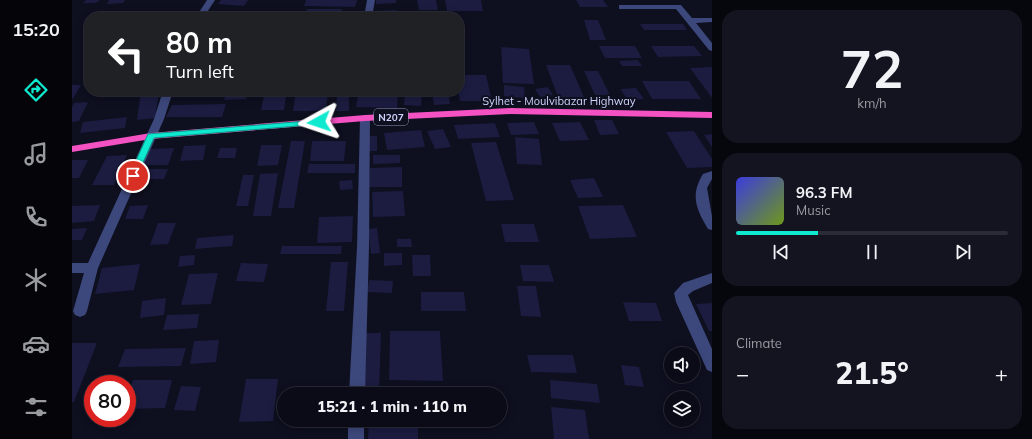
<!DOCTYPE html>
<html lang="en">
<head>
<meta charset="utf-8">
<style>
  body { margin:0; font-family:Mulish,sans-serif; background:#131420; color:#f1f3f6; height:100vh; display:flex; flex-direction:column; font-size:15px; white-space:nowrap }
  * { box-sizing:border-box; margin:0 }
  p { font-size:13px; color:#999ba1 }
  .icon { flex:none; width:22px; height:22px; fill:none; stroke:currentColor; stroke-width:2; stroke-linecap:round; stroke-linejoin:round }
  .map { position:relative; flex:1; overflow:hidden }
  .details { display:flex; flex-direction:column; gap:10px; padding:10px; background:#06060d; width:320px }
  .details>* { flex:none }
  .top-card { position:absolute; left:12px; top:12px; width:380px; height:84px; border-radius:16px; box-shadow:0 2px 10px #0003,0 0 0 1px #2a2b36; background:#202124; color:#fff; overflow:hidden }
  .buttons { position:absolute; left:592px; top:347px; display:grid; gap:8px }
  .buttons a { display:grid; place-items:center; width:36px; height:36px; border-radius:50%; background:#0a0b17; box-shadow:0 2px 10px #0003,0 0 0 1px #2a2b36; font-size:20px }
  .speed { position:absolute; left:12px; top:375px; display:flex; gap:8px; font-size:20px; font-weight:700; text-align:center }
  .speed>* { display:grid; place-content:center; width:52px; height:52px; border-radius:50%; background:#0a0b17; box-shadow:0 2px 10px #0003,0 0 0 1px #2a2b36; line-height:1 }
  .speed .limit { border:6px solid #d22; background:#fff; color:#111 }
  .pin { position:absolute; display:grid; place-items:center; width:34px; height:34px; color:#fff; margin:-17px; border:2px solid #fff; border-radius:50%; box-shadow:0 1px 4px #0007 }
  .me { position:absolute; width:44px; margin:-22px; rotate:265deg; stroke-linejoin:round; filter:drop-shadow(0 0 3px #0008) }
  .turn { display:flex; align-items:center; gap:14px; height:84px; padding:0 16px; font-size:18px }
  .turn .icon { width:52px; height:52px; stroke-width:2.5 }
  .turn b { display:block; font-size:28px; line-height:34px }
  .big { font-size:30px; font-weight:800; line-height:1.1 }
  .details .card { flex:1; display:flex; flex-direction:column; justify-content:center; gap:6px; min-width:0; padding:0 14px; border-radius:16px; background:#131420 }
  .details .dial { align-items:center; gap:0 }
  .dial b { font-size:52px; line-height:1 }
  .song { display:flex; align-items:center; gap:12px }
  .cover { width:48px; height:48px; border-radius:6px; background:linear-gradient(135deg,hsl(240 70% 55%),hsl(80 70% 35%)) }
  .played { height:4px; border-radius:2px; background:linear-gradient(90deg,#0fe9d0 30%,#2a2b36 30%) }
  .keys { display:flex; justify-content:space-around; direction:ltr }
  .heat { display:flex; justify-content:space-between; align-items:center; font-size:22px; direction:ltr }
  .trip { position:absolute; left:205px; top:387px; width:230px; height:40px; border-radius:20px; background:#0a0b17; box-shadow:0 2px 10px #0003,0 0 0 1px #2a2b36; font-weight:800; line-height:40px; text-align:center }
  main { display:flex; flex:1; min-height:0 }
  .tabs { display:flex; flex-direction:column; width:72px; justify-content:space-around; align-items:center; background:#040409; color:#999ba1 }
  .tabs .icon { width:28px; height:28px }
  .tabs .on { color:#0fe9d0 }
  .tabs b { font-size:18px; color:#f1f3f6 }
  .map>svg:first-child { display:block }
  .building { fill:#1b1c3f }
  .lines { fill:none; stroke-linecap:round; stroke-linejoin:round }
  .minor { fill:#3c477b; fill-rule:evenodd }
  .highway { fill:#f452c2; fill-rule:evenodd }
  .route { fill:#0fe9d0; stroke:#0a9787 }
  .labels { text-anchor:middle; stroke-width:4; stroke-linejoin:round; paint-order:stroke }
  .shield { fill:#0e0f1f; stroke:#9599ba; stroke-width:1 }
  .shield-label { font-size:10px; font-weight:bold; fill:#cfd4fc }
  .street-label { font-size:11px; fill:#cfd4fc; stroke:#0e0f1f }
</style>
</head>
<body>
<main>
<nav class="tabs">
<b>15:20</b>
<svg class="icon on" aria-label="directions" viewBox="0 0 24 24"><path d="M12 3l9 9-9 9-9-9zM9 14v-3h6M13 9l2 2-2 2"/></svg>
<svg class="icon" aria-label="music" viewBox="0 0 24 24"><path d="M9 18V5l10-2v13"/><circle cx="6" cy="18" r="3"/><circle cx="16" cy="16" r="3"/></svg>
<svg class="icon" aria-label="phone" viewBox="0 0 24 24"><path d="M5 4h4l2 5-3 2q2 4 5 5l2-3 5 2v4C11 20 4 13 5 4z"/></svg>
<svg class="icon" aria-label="climate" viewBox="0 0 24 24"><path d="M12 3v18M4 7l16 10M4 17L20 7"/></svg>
<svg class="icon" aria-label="car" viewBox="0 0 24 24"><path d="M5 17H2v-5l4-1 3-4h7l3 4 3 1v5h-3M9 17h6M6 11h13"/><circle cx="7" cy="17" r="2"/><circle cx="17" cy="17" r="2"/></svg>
<svg class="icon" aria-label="filters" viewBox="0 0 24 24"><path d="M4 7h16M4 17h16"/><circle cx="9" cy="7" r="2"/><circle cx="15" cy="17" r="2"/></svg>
</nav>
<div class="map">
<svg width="640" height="439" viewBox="0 0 640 439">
  <rect width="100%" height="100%" fill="#0e0f1f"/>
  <path class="building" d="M 14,0 L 28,0 L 24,3 L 11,3 Z
    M 37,0 L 53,0 L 51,3 L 35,4 Z
    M 149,0 L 176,0 L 172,6 L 146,4 Z
    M 234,0 L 285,0 L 283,7 L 232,6 Z
    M 304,0 L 324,0 L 324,3 L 304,4 Z
    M 345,0 L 364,0 L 366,10 L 347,10 Z
    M 373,0 L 409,0 L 411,11 L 375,11 Z
    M 504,0 L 531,0 L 536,7 L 508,7 Z
    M 235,9 L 270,9 L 269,17 L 234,17 Z
    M 323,10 L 325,17 L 306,17 L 305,11 Z
    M 345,12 L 347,17 L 331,17 L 330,13 Z
    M 512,20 L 526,20 L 534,40 L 518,40 Z
    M 568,24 L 611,24 L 615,30 L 572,30 Z
    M 527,46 L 563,46 L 570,58 L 533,58 Z
    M 579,46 L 622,46 L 630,56 L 586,57 Z
    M 429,47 L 457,49 L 462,84 L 431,83 Z
    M 566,60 L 570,66 L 550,66 L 547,61 Z
    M 474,65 L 498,65 L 512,97 L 486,97 Z
    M 640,67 L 640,98 L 618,68 Z
    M 512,71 L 526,71 L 538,95 L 523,95 Z
    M 387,75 L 414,75 L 420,101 L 388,101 L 386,91 Z
    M 570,81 L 617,81 L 629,99 L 580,99 Z
    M 0,85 L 9,85 L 0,100 Z
    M 432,85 L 452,87 L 453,98 L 432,96 Z
    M 476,87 L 481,95 L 468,97 L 463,89 Z
    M 564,88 L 572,99 L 556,100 L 548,89 Z
    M 69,91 L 87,91 L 83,118 L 65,120 Z
    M 155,91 L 176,91 L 174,99 L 152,100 Z
    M 193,91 L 215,91 L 212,110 L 189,110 Z
    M 224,91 L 256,91 L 254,111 L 221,111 Z
    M 265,91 L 277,91 L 277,111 L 264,111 Z
    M 287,91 L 326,91 L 325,108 L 284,107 Z
    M 333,91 L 350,91 L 349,106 L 332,105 Z
    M 360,91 L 376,91 L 378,104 L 362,105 Z
    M 16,102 L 7,121 L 0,122 L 0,107 L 2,103 Z
    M 154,104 L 150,117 L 94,117 L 100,105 Z
    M 55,117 L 53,128 L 8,133 L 11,122 Z
    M 522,120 L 540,120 L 547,134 L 528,135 Z
    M 462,122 L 467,134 L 439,135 L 435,123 Z
    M 508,122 L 517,140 L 488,141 L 480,123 Z
    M 423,123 L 428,137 L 386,139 L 382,125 Z
    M 371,129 L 379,147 L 363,149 L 355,131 Z
    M 349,130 L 353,147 L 315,150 L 312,133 Z
    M 622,131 L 640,159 L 640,167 L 615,168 L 594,132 Z
    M 640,134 L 640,147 L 632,135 Z
    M 297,136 L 305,136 L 305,151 L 297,151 Z
    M 443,137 L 467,139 L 470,165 L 445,164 Z
    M 219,141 L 233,141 L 222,208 L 206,208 Z
    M 240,141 L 274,141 L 272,161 L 238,161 Z
    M 424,142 L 442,200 L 414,201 L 399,143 Z
    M 134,145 L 131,160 L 108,161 L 112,146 Z
    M 189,145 L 210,145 L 206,165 L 185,166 Z
    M 102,148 L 96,165 L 71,165 L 78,149 Z
    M 148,148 L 165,148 L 163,158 L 145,158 Z
    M 55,155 L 42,185 L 20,185 L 35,156 Z
    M 301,155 L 328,155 L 328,163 L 301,164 Z
    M 0,160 L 16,160 L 7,178 L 0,178 Z
    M 237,164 L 283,164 L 283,173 L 235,173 Z
    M 330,167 L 330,187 L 297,187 L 298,168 Z
    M 74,169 L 96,169 L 92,179 L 70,179 Z
    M 206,173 L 199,216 L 181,216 L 188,174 Z
    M 171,175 L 182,175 L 176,206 L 164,206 Z
    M 522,178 L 531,197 L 506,198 L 498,180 Z
    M 280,180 L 281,189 L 268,190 L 267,181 Z
    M 331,191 L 333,216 L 301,217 L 300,192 Z
    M 28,205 L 22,221 L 0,223 L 0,206 Z
    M 76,205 L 71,219 L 53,219 L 58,206 Z
    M 551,205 L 565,237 L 518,239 L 506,206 Z
    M 281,216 L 280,242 L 245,243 L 247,217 Z
    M 86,223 L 104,223 L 96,244 L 78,245 Z
    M 429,224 L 462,224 L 467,242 L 433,242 Z
    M 15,228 L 10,240 L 0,240 L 0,229 Z
    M 305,228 L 308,253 L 299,254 L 296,229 Z
    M 162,235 L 160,246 L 123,249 L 125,238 Z
    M 325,239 L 339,239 L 340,247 L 325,247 Z
    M 210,246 L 270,246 L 269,254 L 208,254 Z
    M 312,253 L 330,253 L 330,265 L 312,266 Z
    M 123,255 L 122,265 L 106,267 L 108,256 Z
    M 340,255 L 358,255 L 359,276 L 341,276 Z
    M 259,262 L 276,262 L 272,311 L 254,311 Z
    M 169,263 L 196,264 L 192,282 L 164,281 Z
    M 68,264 L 62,290 L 23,294 L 30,268 Z
    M 448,265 L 477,265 L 482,282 L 451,281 Z
    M 146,273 L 139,304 L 109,305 L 117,274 Z
    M 297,280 L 321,281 L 320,293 L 295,292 Z
    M 445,286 L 464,286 L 469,317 L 449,316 Z
    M 349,292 L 392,292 L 394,311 L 349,311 Z
    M 94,298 L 92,315 L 68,318 L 70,301 Z
    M 551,302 L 584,303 L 590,321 L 557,321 Z
    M 640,303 L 640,331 L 637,331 L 624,304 Z
    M 127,314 L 125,328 L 91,330 L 95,315 Z
    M 318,331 L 368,331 L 371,381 L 317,380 Z
    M 291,333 L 309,333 L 307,394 L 288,394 Z
    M 147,340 L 144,362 L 118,364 L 122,341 Z
    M 0,343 L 25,343 L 2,402 L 0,402 Z
    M 114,348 L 109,366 L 46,367 L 53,349 Z
    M 455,355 L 501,355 L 505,373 L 459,372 Z
    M 549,365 L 567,367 L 572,387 L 553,385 Z
    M 602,376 L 621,376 L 623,380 L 604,380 Z
    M 25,378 L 45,378 L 43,384 L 23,384 Z
    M 174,379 L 206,379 L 201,421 L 167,422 Z
    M 61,380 L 100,380 L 93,408 L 55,409 L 55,399 Z
    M 478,380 L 525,384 L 528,403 L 479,398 Z
    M 109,386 L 129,387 L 123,411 L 102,410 Z
    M 21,391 L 21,408 L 14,409 Z
    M 479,407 L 513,410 L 517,439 L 482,439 Z
    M 297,420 L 346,420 L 346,439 L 296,439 Z"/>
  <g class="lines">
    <path class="minor" d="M 135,0 L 143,0 L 132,17 L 124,17 Z
      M 295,0 L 303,0 L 300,17 L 292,17 Z
      M 547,5 L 609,5 L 620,18 L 640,18 L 640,22 L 624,23 L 640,43 L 640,51 L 637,50 L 604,9 L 547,9 Z
      M 91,91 L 101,91 L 92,119 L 26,268 L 15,311 L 13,315 L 8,317 L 3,315 L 1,311 L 12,273 L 0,273 L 0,263 L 16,263 L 82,119 Z
      M 293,115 L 298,118 L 297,247 L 293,394 L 277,394 L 285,247 L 288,118 Z
      M 640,171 L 640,179 L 635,188 L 640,216 L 640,230 L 636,229 C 624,209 618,195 631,174 Z
      M 640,273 L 640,283 L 621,291 L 616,295 L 640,349 L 640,372 L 635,370 L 604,302 L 602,293 L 611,283 Z
      M 276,420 L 292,420 L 292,439 L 276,439 Z"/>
    <path class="highway" d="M 439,108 L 640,112 L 640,118 L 439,114 L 293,121 L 79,139 L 0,152 L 0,146 L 79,133 L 293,115 Z"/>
  </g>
  <path class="route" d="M 247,120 L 251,122 L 250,124 L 82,138 L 64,178 L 58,178 L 57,176 L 76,134 Z"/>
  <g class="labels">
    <rect class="shield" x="302" y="109" width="34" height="16" rx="3"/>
    <g class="shield-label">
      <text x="319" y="121">N207</text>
    </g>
    <g class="street-label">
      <text x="487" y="105">Sylhet - Moulvibazar Highway</text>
    </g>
  </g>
</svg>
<div class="buttons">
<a><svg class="icon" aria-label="sound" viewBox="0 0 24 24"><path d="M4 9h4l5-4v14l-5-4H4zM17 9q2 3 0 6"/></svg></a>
<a><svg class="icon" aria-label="layers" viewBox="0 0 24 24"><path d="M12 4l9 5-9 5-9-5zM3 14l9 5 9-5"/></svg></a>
</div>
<div class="speed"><div class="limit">80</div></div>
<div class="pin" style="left:61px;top:176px;background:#d93025"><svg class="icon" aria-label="arrive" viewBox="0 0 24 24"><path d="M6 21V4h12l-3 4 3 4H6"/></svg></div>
<svg class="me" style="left:247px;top:122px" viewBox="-20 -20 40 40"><path d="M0-17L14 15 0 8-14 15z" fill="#0fe9d0" stroke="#fff" stroke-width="4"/></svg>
<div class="trip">15:21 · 1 min · 110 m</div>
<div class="top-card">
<div class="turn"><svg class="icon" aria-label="left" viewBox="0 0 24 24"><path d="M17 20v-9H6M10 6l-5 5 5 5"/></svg><div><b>80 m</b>Turn left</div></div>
</div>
</div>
<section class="details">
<div class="card dial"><b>72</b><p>km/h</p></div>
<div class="card">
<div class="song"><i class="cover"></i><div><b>96.3 FM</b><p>Music</p></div></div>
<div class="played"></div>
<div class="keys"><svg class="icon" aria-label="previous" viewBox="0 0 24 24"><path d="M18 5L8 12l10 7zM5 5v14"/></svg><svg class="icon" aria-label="pause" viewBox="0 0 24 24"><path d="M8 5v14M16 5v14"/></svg><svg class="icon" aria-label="next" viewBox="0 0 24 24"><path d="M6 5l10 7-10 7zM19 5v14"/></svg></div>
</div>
<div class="card"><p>Climate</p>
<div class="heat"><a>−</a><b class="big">21.5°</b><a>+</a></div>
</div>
</section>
</main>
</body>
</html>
